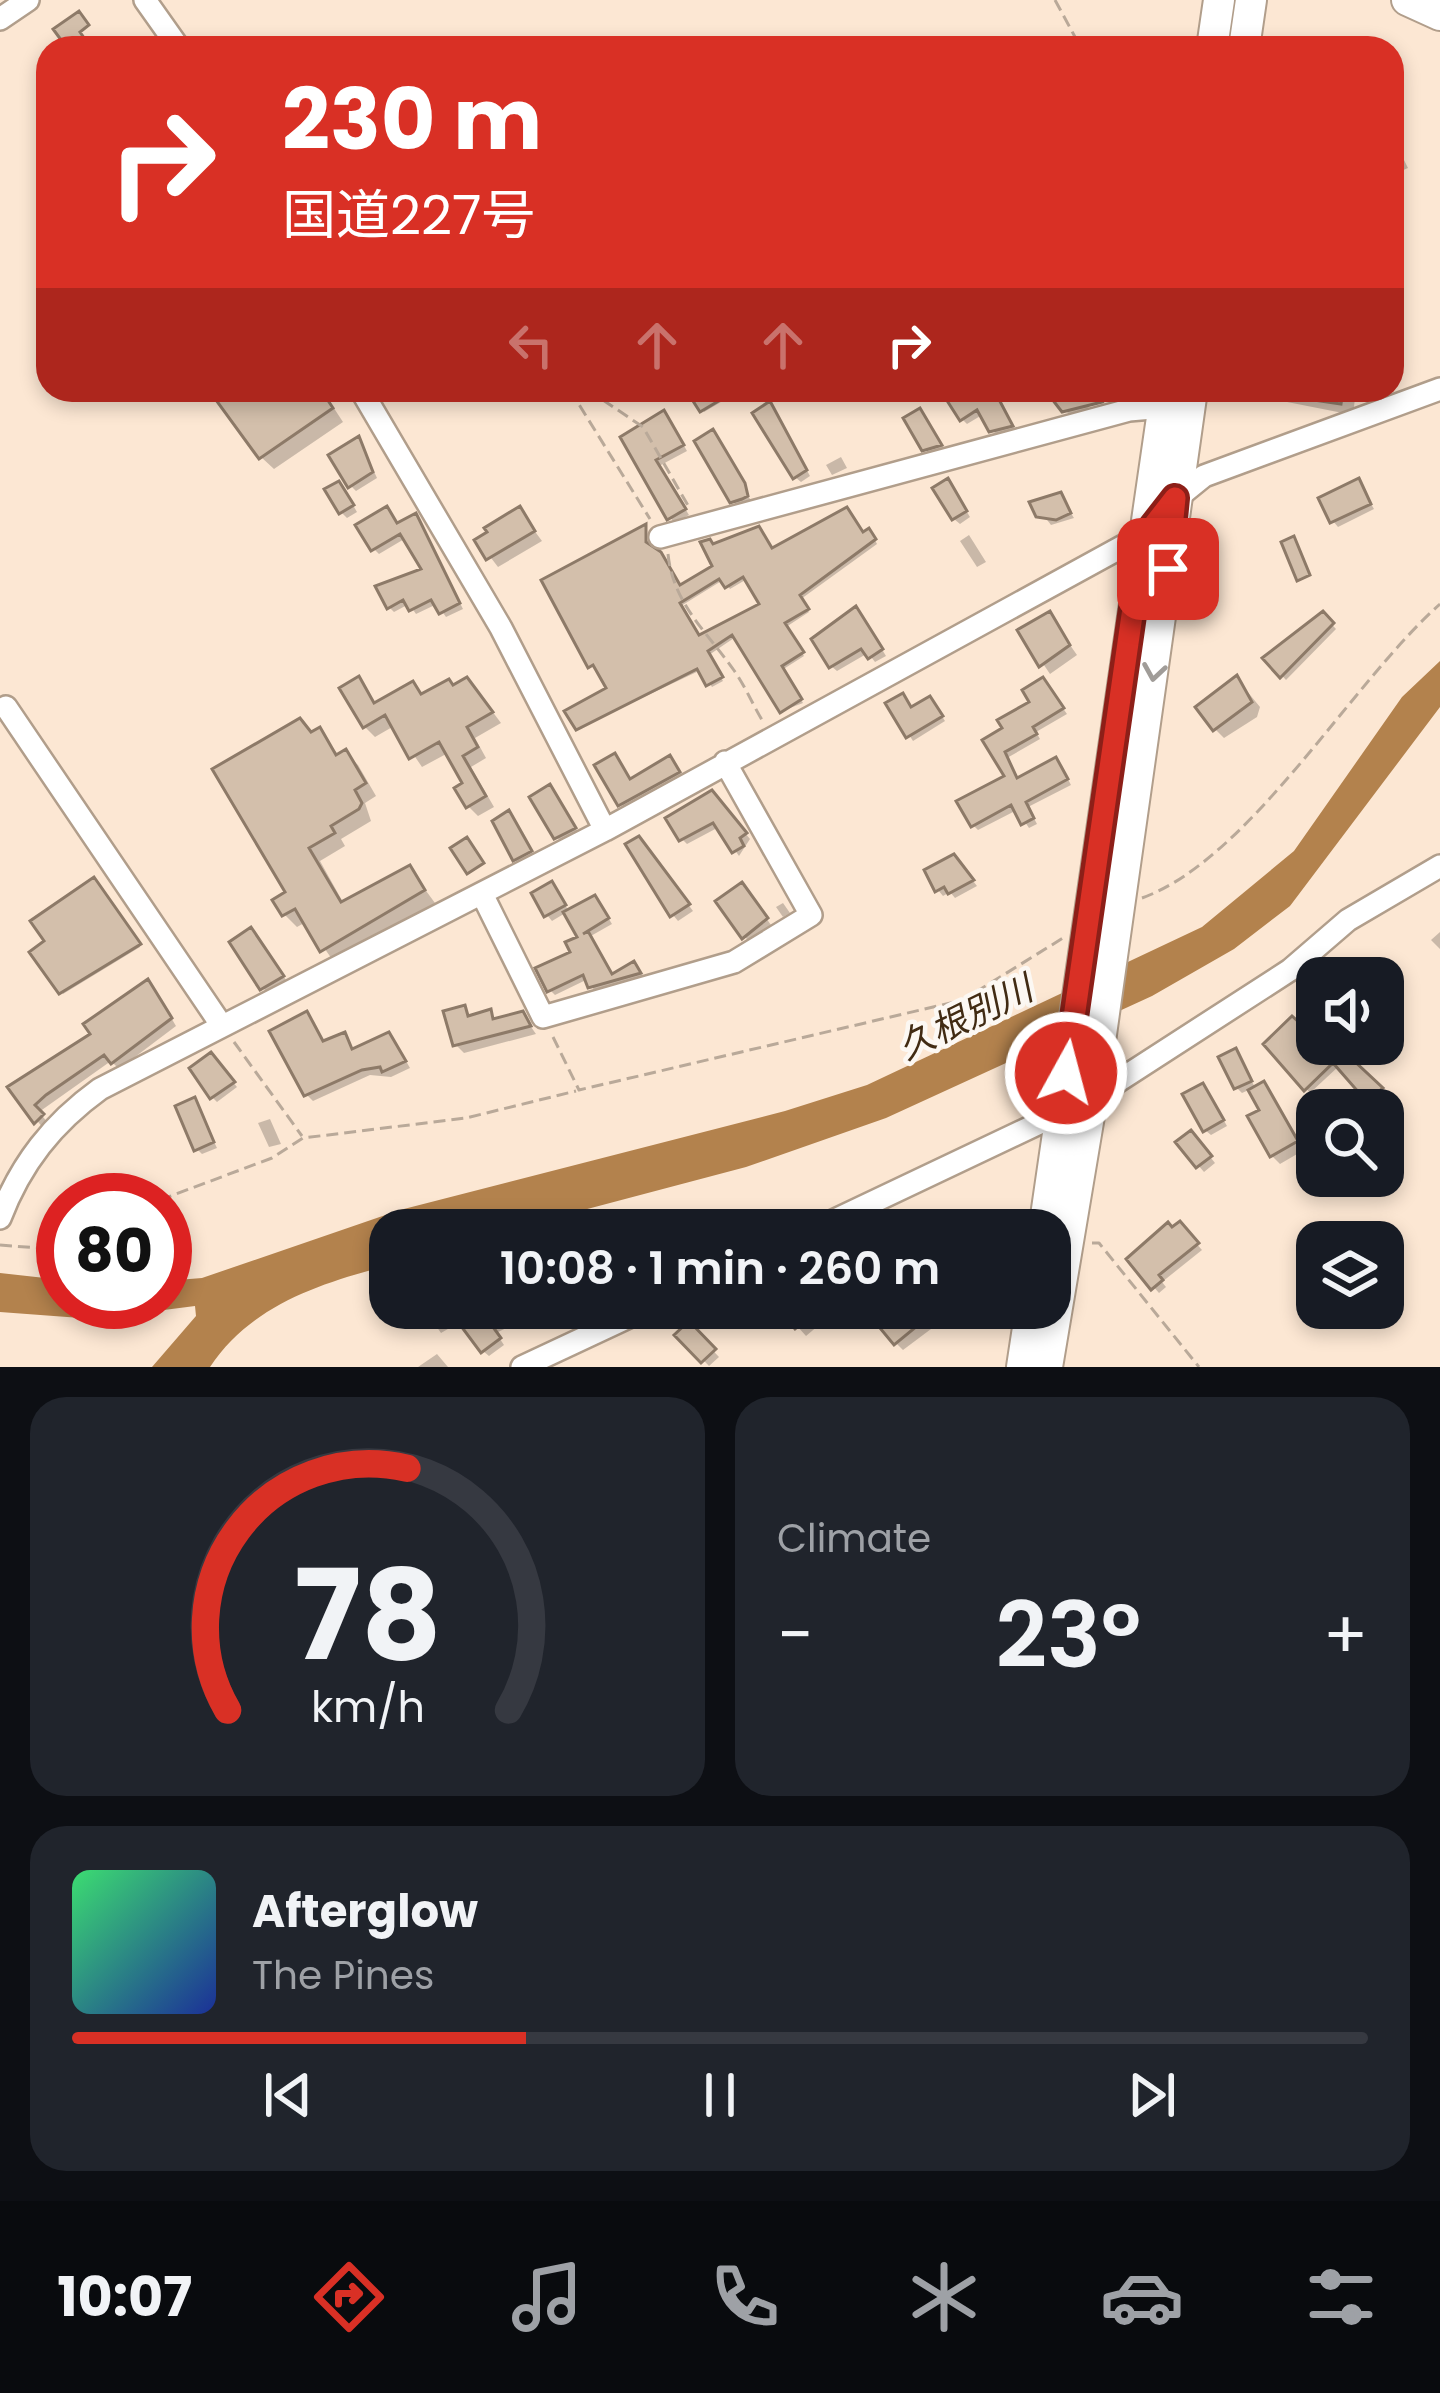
<!DOCTYPE html>
<html lang="en">
<head>
<meta charset="utf-8">
<style>
  body { margin:0; font-family:Poppins,"Noto Sans JP",sans-serif; background:#20242c; color:#f1f3f6; height:100vh; display:flex; flex-direction:column; font-size:45px; white-space:nowrap }
  * { box-sizing:border-box; margin:0 }
  p { font-size:39px; color:#9ea1a6 }
  .icon { flex:none; width:66px; height:66px; fill:none; stroke:currentColor; stroke-width:2; stroke-linecap:round; stroke-linejoin:round }
  .map { position:relative; height:1367px; overflow:hidden }
  .details { display:flex; flex-direction:column; gap:30px; padding:30px; background:#0d0f14; flex:1 }
  .details>* { flex:none }
  .banner { position:absolute; left:36px; top:36px; width:1368px; height:366px; border-radius:36px; box-shadow:0 6px 18px #0003; background:#d93025; color:#fff; overflow:hidden }
  .buttons { position:absolute; left:1296px; top:957px; display:grid; gap:24px }
  .buttons a { display:grid; place-items:center; width:108px; height:108px; border-radius:24px; background:#171b24; box-shadow:0 6px 18px #0003; font-size:60px }
  .speed { position:absolute; left:36px; top:1173px; display:flex; gap:24px; font-size:60px; font-weight:700; text-align:center }
  .speed>* { display:grid; place-content:center; width:156px; height:156px; border-radius:50%; background:#171b24; box-shadow:0 6px 18px #0003; line-height:1 }
  .speed .limit { border:18px solid #d22; background:#fff; color:#111 }
  .pin { position:absolute; display:grid; place-items:center; width:102px; height:102px; color:#fff; margin:-51px; border-radius:24px; box-shadow:0 6px 18px #0006 }
  .me { position:absolute; width:132px; margin:-66px; rotate:7deg; stroke-linejoin:round; filter:drop-shadow(0 0 9px #0008) }
  .turn { display:flex; align-items:center; gap:42px; height:252px; padding:0 48px; font-size:54px }
  .turn .icon { width:156px; height:156px; stroke-width:2.5 }
  .turn b { display:block; font-size:84px; line-height:102px }
  .lanes { display:flex; align-items:center; height:114px; padding:0 48px; background:#0003; justify-content:center; gap:60px; direction:ltr }
  .lanes .off { opacity:.35 }
  .big { font-size:90px; font-weight:600; line-height:1.1 }
  .details .widget { flex:1; display:flex; flex-direction:column; justify-content:center; gap:18px; min-width:0; padding:0 42px; border-radius:36px; background:#20242c }
  .details .dial { align-items:center; gap:0 }
  .dial svg { height:312px; overflow:visible; fill:none; stroke:#363941; stroke-width:7; stroke-linecap:round; text-anchor:middle }
  .dial text { fill:#f1f3f6; stroke:none }
  .song { display:flex; align-items:center; gap:36px }
  .cover { width:144px; height:144px; border-radius:18px; background:linear-gradient(135deg,hsl(140 70% 55%),hsl(230 70% 35%)) }
  .played { height:12px; border-radius:6px; background:linear-gradient(90deg,#d93025 35%,#363941 35%) }
  .keys { display:flex; justify-content:space-around; direction:ltr }
  .heat { display:flex; justify-content:space-between; align-items:center; font-size:66px; direction:ltr }
  .details .tiles { flex:1; display:grid; gap:30px; grid-template-columns:1fr 1fr }
  .widget:last-child { grid-column:span 2 }
  .trip { position:absolute; left:369px; top:1209px; width:702px; height:120px; border-radius:36px; background:#171b24; box-shadow:0 6px 18px #0003; font-weight:600; line-height:120px; text-align:center }
  .tab-bar { display:flex; height:192px; justify-content:space-around; align-items:center; background:#090b0e; color:#9ea1a6 }
  .tab-bar .icon { width:84px; height:84px }
  .tab-bar .current { color:#d93025 }
  .tab-bar b { font-size:54px; color:#f1f3f6 }
  .map>svg:first-child { display:block }
  .water { fill:#b3824d }
  .shadow { fill:#0003; fill-rule:evenodd }
  .building { fill:#d3bfab; stroke:#8d7a68; stroke-width:3; fill-rule:evenodd }
  .lines { fill:none; stroke-linecap:round; stroke-linejoin:round }
  .minor-casing { stroke:#b19e8b; stroke-width:26 }
  .highway-casing { stroke:#b19e8b; stroke-width:34 }
  .path { stroke:#b9a999; stroke-width:3; stroke-dasharray:12 6; stroke-linecap:butt }
  .minor { stroke:#fff; stroke-width:21 }
  .highway { stroke:#fff; stroke-width:30 }
  .oneway { stroke:#a09c98 }
  .route-casing { stroke:#8d1f18; stroke-width:30 }
  .route { stroke:#d93025; stroke-width:21 }
  .labels { text-anchor:middle; stroke-width:9; stroke-linejoin:round; paint-order:stroke }
  .water-label { font-size:36px; font-style:italic; fill:#412b13; stroke:#fcf8f3 }
</style>
</head>
<body>
<div class="map">
<svg width="1440" height="1367" viewBox="0 0 1440 1367">
  <rect width="100%" height="100%" fill="#fce7d3"/>
  <path class="water" d="M 1440,661 L 1440,707 L 1290,906 L 1234,949 L 1152,996 L 886,1118 L 746,1167 L 508,1230 L 390,1230 L 390,1265 C 321,1283 251,1305 210,1367 L 152,1367 L 196,1316 L 195,1306 L 94,1319 L 0,1312 L 0,1273 L 63,1280 L 63,1302 L 165,1302 L 165,1281 L 202,1278 L 400,1210 L 785,1111 L 867,1085 L 1202,927 L 1294,851 L 1402,697 Z"/>
  <path class="shadow" d="M 1392,136 L 1408,168 L 1392,175 Z
    M 228,390 L 322,390 L 343,422 L 274,469 L 261,457 Z
    M 690,390 L 734,390 L 736,393 L 704,412 Z
    M 967,390 L 994,390 L 1016,431 L 997,436 L 982,415 L 967,424 L 962,419 Z
    M 1051,390 L 1072,390 L 1091,410 L 1070,416 Z
    M 1275,390 L 1356,390 L 1353,415 L 1287,402 Z
    M 774,411 L 810,476 L 801,482 L 795,477 Z
    M 925,417 L 945,450 L 930,454 L 924,449 Z
    M 669,420 L 687,451 L 659,466 L 689,515 L 674,523 L 624,438 Z
    M 717,438 L 751,501 L 738,506 L 732,501 Z
    M 359,439 L 377,478 L 356,491 L 351,486 Z
    M 841,457 L 847,468 L 832,475 L 826,465 Z
    M 1358,482 L 1374,509 L 1338,527 L 1333,521 Z
    M 952,488 L 970,517 L 960,524 L 954,519 Z
    M 344,490 L 357,512 L 347,518 L 341,512 Z
    M 1060,496 L 1074,518 L 1051,525 L 1034,503 Z
    M 519,510 L 542,541 L 498,567 L 478,541 Z
    M 415,516 L 463,609 L 446,617 L 437,604 L 416,614 L 409,604 L 394,612 L 389,607 L 425,570 L 406,538 L 379,554 L 374,549 Z
    M 646,527 L 648,547 L 681,588 L 716,567 L 714,547 L 773,551 L 872,534 L 877,544 L 801,599 L 809,612 L 786,627 L 804,656 L 782,670 L 803,703 L 782,711 L 737,636 L 709,655 L 723,681 L 712,687 L 701,670 L 578,728 L 610,689 L 598,667 L 590,666 ZM 747,579 L 763,606 L 699,638 L 681,606 L 723,580 L 730,589 Z
    M 969,535 L 986,562 L 977,567 L 960,541 Z
    M 861,615 L 886,656 L 875,662 L 868,653 L 837,671 L 831,666 Z
    M 1049,615 L 1077,655 L 1050,674 L 1021,631 Z
    M 1323,615 L 1336,629 L 1286,680 L 1266,658 Z
    M 1237,679 L 1260,707 L 1257,717 L 1224,738 L 1215,729 Z
    M 358,680 L 377,705 L 413,685 L 424,696 L 454,687 L 477,691 L 501,723 L 475,738 L 486,758 L 471,767 L 494,807 L 478,816 L 468,806 L 466,784 L 448,753 L 422,767 L 394,726 L 375,737 L 365,727 Z
    M 1047,686 L 1067,714 L 1036,732 L 1040,739 L 1007,758 L 1019,781 L 1061,766 L 1071,785 L 1028,807 L 1037,824 L 1029,828 L 1017,810 L 978,830 L 973,825 L 1008,778 L 986,741 Z
    M 889,704 L 912,710 L 934,704 L 945,721 L 913,741 Z
    M 319,730 L 340,757 L 346,753 L 358,765 L 376,796 L 365,803 L 371,821 L 341,839 L 345,846 L 320,861 L 344,904 L 410,869 L 435,903 L 334,962 L 306,922 L 297,927 L 284,914 L 313,734 Z
    M 675,764 L 684,778 L 626,809 L 621,804 L 631,782 Z
    M 555,793 L 579,834 L 562,843 L 557,837 Z
    M 717,799 L 750,839 L 739,856 L 719,827 L 687,844 L 682,839 Z
    M 509,813 L 535,857 L 520,864 L 515,859 Z
    M 629,845 L 644,845 L 693,911 L 678,921 L 673,915 Z
    M 959,863 L 977,886 L 955,898 L 950,892 L 943,896 L 938,890 Z
    M 94,880 L 140,947 L 63,994 L 33,953 L 48,942 Z
    M 557,890 L 569,912 L 599,903 L 612,924 L 589,937 L 613,977 L 639,970 L 644,978 L 595,992 L 588,979 L 555,995 L 550,990 L 582,938 L 567,912 L 552,921 L 547,915 Z
    M 747,891 L 771,925 L 749,942 L 719,901 Z
    M 783,903 L 790,913 L 783,917 L 776,907 Z
    M 1440,932 L 1440,949 L 1431,940 Z
    M 259,940 L 290,986 L 272,997 L 263,988 Z
    M 1357,962 L 1368,978 L 1336,978 Z
    M 154,989 L 176,1026 L 119,1069 L 111,1061 L 39,1112 L 48,1123 L 43,1128 L 11,1088 Z
    M 464,1008 L 473,1018 L 490,1013 L 498,1021 L 522,1014 L 536,1034 L 464,1053 L 456,1045 Z
    M 306,1015 L 325,1044 L 344,1036 L 354,1052 L 395,1042 L 410,1068 L 391,1077 L 370,1075 L 313,1101 L 306,1094 Z
    M 1317,1015 L 1317,1044 L 1333,1044 L 1386,1094 L 1373,1105 L 1339,1066 L 1310,1093 L 1267,1044 L 1302,1029 Z
    M 1235,1052 L 1256,1089 L 1263,1085 L 1271,1093 L 1304,1150 L 1280,1164 L 1272,1156 L 1263,1111 L 1251,1089 L 1242,1093 L 1237,1088 Z
    M 211,1056 L 237,1087 L 217,1102 L 212,1097 Z
    M 1207,1092 L 1227,1126 L 1211,1135 L 1205,1130 Z
    M 194,1101 L 217,1148 L 202,1154 L 197,1149 Z
    M 270,1119 L 281,1144 L 269,1147 L 258,1123 Z
    M 1196,1139 L 1215,1163 L 1204,1172 L 1179,1143 Z
    M 1180,1225 L 1202,1250 L 1162,1282 L 1166,1287 L 1159,1293 L 1130,1260 Z
    M 489,1308 L 564,1308 L 568,1313 L 560,1325 L 551,1325 L 539,1312 L 496,1333 L 504,1345 L 489,1356 L 483,1351 Z
    M 781,1308 L 815,1308 L 825,1320 L 806,1336 Z
    M 890,1308 L 959,1308 L 903,1350 L 896,1343 Z
    M 446,1316 L 453,1326 L 441,1333 L 434,1323 Z
    M 689,1325 L 719,1357 L 709,1366 L 679,1335 Z
    M 437,1354 L 448,1367 L 418,1367 Z"/>
  <path class="building" d="M 79,11 L 89,25 L 80,32 L 91,48 L 67,48 L 53,29 Z
    M 222,390 L 321,390 L 333,408 L 259,459 L 213,396 Z
    M 686,390 L 737,390 L 700,412 Z
    M 961,390 L 994,390 L 1013,426 L 989,432 L 977,410 L 960,421 L 946,399 Z
    M 1045,390 L 1093,390 L 1102,402 L 1062,412 Z
    M 1301,390 L 1343,390 L 1341,404 L 1300,398 Z
    M 770,401 L 807,470 L 793,479 L 752,413 Z
    M 920,408 L 942,445 L 922,451 L 903,418 Z
    M 664,410 L 684,445 L 656,460 L 686,509 L 667,520 L 620,437 Z
    M 713,429 L 745,483 L 748,496 L 742,499 L 730,503 L 694,441 Z
    M 359,436 L 373,472 L 348,488 L 328,455 Z
    M 948,478 L 967,511 L 952,520 L 932,488 Z
    M 1359,478 L 1371,504 L 1330,523 L 1318,498 Z
    M 339,481 L 354,505 L 339,514 L 324,489 Z
    M 1061,492 L 1071,513 L 1056,520 L 1036,517 L 1029,502 Z
    M 387,506 L 397,523 L 416,513 L 460,603 L 439,614 L 431,600 L 409,611 L 403,600 L 387,609 L 375,586 L 421,569 L 400,534 L 371,551 L 355,525 Z
    M 520,506 L 535,531 L 486,560 L 474,540 L 487,532 L 484,528 Z
    M 847,507 L 863,532 L 869,528 L 876,539 L 800,595 L 809,609 L 785,623 L 804,652 L 782,666 L 802,699 L 780,713 L 732,635 L 708,651 L 723,677 L 706,686 L 697,669 L 576,730 L 564,711 L 606,688 L 593,665 L 588,668 L 541,580 L 646,524 L 646,542 L 661,552 L 680,585 L 712,566 L 700,542 L 710,539 L 713,544 L 759,526 L 772,548 ZM 743,577 L 759,604 L 699,635 L 680,603 L 719,579 L 725,588 Z
    M 1294,536 L 1310,575 L 1297,581 L 1281,542 Z
    M 856,606 L 883,649 L 868,659 L 861,649 L 829,668 L 811,639 Z
    M 1050,611 L 1070,645 L 1039,667 L 1017,630 Z
    M 1323,611 L 1334,623 L 1280,678 L 1262,658 Z
    M 1237,675 L 1252,702 L 1213,731 L 1195,707 Z
    M 359,676 L 374,703 L 413,681 L 421,694 L 449,679 L 453,685 L 467,677 L 493,712 L 467,727 L 478,747 L 463,756 L 486,796 L 466,808 L 454,788 L 462,783 L 439,742 L 409,759 L 385,715 L 363,728 L 339,688 Z
    M 1043,677 L 1064,708 L 1033,727 L 1037,734 L 1005,752 L 1017,778 L 1056,757 L 1068,779 L 1026,802 L 1034,818 L 1021,825 L 1011,805 L 971,827 L 956,801 L 1004,776 L 982,740 L 1002,728 L 997,720 L 1029,702 L 1022,690 Z
    M 903,693 L 911,707 L 930,696 L 943,716 L 906,738 L 885,703 Z
    M 300,718 L 311,732 L 320,727 L 336,755 L 346,749 L 366,783 L 355,790 L 362,803 L 359,809 L 331,826 L 335,833 L 309,848 L 341,902 L 410,865 L 425,890 L 320,952 L 295,909 L 282,916 L 272,900 L 285,892 L 212,769 Z
    M 615,753 L 630,779 L 670,755 L 680,772 L 618,806 L 594,765 Z
    M 550,784 L 576,828 L 554,839 L 529,797 Z
    M 712,790 L 747,833 L 740,838 L 744,846 L 732,853 L 713,823 L 679,841 L 665,818 Z
    M 509,810 L 532,851 L 513,861 L 492,821 Z
    M 639,836 L 690,904 L 670,917 L 625,844 Z
    M 467,837 L 484,863 L 467,874 L 450,848 Z
    M 954,854 L 974,880 L 948,894 L 944,887 L 935,892 L 924,870 Z
    M 94,877 L 141,944 L 59,994 L 29,952 L 44,941 L 30,921 Z
    M 552,881 L 566,905 L 544,917 L 531,893 Z
    M 742,882 L 768,918 L 742,939 L 715,901 Z
    M 595,895 L 609,918 L 583,934 L 588,931 L 612,974 L 634,961 L 641,973 L 588,988 L 583,975 L 547,992 L 535,968 L 570,952 L 565,942 L 577,937 L 563,912 Z
    M 251,927 L 284,976 L 260,990 L 229,942 Z
    M 148,979 L 172,1018 L 111,1064 L 104,1055 L 46,1095 L 35,1105 L 44,1114 L 34,1124 L 7,1087 L 90,1034 L 83,1024 Z
    M 465,1005 L 468,1016 L 491,1009 L 493,1019 L 523,1011 L 531,1026 L 453,1046 L 443,1011 Z
    M 307,1011 L 323,1041 L 345,1032 L 352,1049 L 389,1032 L 406,1061 L 382,1072 L 380,1067 L 362,1070 L 304,1096 L 269,1031 Z
    M 1317,1011 L 1317,1044 L 1336,1044 L 1383,1088 L 1367,1102 L 1333,1063 L 1304,1091 L 1263,1044 L 1292,1016 L 1302,1025 Z
    M 1236,1048 L 1252,1081 L 1234,1089 L 1218,1057 Z
    M 211,1052 L 235,1082 L 210,1099 L 189,1068 Z
    M 1264,1081 L 1298,1141 L 1270,1157 L 1247,1116 L 1259,1110 L 1248,1090 Z
    M 1203,1083 L 1224,1120 L 1203,1132 L 1182,1094 Z
    M 195,1097 L 214,1142 L 194,1151 L 175,1106 Z
    M 1191,1130 L 1212,1156 L 1196,1168 L 1175,1142 Z
    M 1180,1221 L 1199,1243 L 1159,1275 L 1163,1280 L 1151,1290 L 1126,1259 L 1168,1222 L 1172,1227 Z
    M 476,1308 L 531,1308 L 493,1327 L 501,1338 L 481,1353 L 458,1322 Z
    M 777,1308 L 820,1308 L 795,1329 Z
    M 892,1308 L 939,1308 L 894,1345 L 875,1322 Z
    M 689,1321 L 716,1349 L 701,1363 L 674,1335 Z"/>
  <g class="lines">
    <g class="minor-casing">
      <path id="minor" d="M 145,0 L 179,48
        M 0,19 L 28,0
        M 361,390 L 501,628 L 605,830
        M 1172,502 L 1204,476 L 1440,389
        M 660,537 L 1129,410 L 1164,407
        M 6,707 L 222,1026
        M 482,894 L 543,1017 L 734,962 L 811,915 L 725,762
        M 0,1218 C 21,1163 53,1123 100,1089 L 605,830 L 1149,532
        M 814,1230 L 1092,1098 L 1290,970 L 1348,920 L 1440,866
        M 522,1367 L 648,1308"/>
    </g>
    <g class="highway-casing">
      <path id="highway" d="M 1407,0 L 1440,15
        M 1212,48 L 1219,0
        M 1244,48 L 1251,0
        M 1044,1230 L 1166,390
        M 1022,1367 L 1031,1308
        M 1047,1367 L 1092,1098 L 1192,390"/>
    </g>
    <path class="path" d="M 1055,0 L 1081,48
      M 570,390 L 650,519
      M 588,390 L 643,427 L 690,509
      M 668,554 C 673,603 706,631 733,669 C 744,684 752,703 762,720
      M 1142,898 C 1250,859 1351,683 1440,604
      M 553,1037 L 579,1090 L 963,1000 L 1063,938
      M 234,1042 L 302,1136
      M 160,1200 L 272,1158 L 303,1138 L 466,1118 L 576,1091
      M 1092,1243 L 1099,1243 L 1199,1367
      M 0,1245 L 39,1248 L 63,1238"/>
    <use href="#minor" class="minor"/>
    <use href="#highway" class="highway"/>
  </g>
  <defs><path id="oneway-chevron" d="M-2-3.5L2.5 0L-2 3.5" fill="none" stroke-width="1.6" stroke-linecap="round" stroke-linejoin="round" transform="scale(3)"/></defs>
  <use class="oneway" href="#oneway-chevron" transform="translate(1154 672) rotate(99)"/>
  <g class="lines">
    <g class="route-casing">
      <path id="route" d="M 1066,1073 L 1143,539 L 1175,498 L 1168,569"/>
    </g>
    <use href="#route" class="route"/>
  </g>
  <g class="labels">
    <g class="water-label">
      <text transform="translate(965 1017) rotate(-26)" y="13">久根別川</text>
    </g>
  </g>
</svg>
<div class="buttons">
<a><svg class="icon" aria-label="sound" viewBox="0 0 24 24"><path d="M4 9h4l5-4v14l-5-4H4zM17 9q2 3 0 6"/></svg></a>
<a><svg class="icon" aria-label="search" viewBox="0 0 24 24"><circle cx="10" cy="10" r="6"/><path d="M15 15l6 6"/></svg></a>
<a><svg class="icon" aria-label="layers" viewBox="0 0 24 24"><path d="M12 4l9 5-9 5-9-5zM3 14l9 5 9-5"/></svg></a>
</div>
<div class="speed"><div class="limit">80</div></div>
<div class="pin" style="left:1168px;top:569px;background:#d93025"><svg class="icon" aria-label="arrive" viewBox="0 0 24 24"><path d="M6 21V4h12l-3 4 3 4H6"/></svg></div>
<svg class="me" style="left:1066px;top:1073px" viewBox="-20 -20 40 40"><circle r="17" fill="#d93025" stroke="#fff" stroke-width="3"/><path d="M0-11L8 9 0 5-8 9z" fill="#fff"/></svg>
<div class="trip">10:08 · 1 min · 260 m</div>
<div class="banner">
<div class="turn"><svg class="icon" aria-label="right" viewBox="0 0 24 24"><path d="M7 20v-9h11M14 6l5 5-5 5"/></svg><div><b>230 m</b>国道227号</div></div>
<div class="lanes"><svg class="icon off" aria-label="left" viewBox="0 0 24 24"><path d="M17 20v-9H6M10 6l-5 5 5 5"/></svg><svg class="icon off" aria-label="ahead" viewBox="0 0 24 24"><path d="M12 20V5M6 11l6-6 6 6"/></svg><svg class="icon off" aria-label="ahead" viewBox="0 0 24 24"><path d="M12 20V5M6 11l6-6 6 6"/></svg><svg class="icon" aria-label="right" viewBox="0 0 24 24"><path d="M7 20v-9h11M14 6l5 5-5 5"/></svg></div>
</div>
</div>
<section class="details">
<div class="tiles">
<div class="widget dial"><svg viewBox="0 0 100 80">
<path d="M14 69A42 42 0 1 1 86 69"/>
<path d="M14 69A42 42 0 0 1 60 7" stroke="#d93025"/>
<text x="50" y="56" font-size="32" font-weight="700">78</text>
<text x="50" y="72" font-size="11">km/h</text>
</svg></div>
<div class="widget"><p>Climate</p>
<div class="heat"><a>−</a><b class="big">23°</b><a>+</a></div>
</div>
<div class="widget">
<div class="song"><i class="cover"></i><div><b>Afterglow</b><p>The Pines</p></div></div>
<div class="played"></div>
<div class="keys"><svg class="icon" aria-label="previous" viewBox="0 0 24 24"><path d="M18 5L8 12l10 7zM5 5v14"/></svg><svg class="icon" aria-label="pause" viewBox="0 0 24 24"><path d="M8 5v14M16 5v14"/></svg><svg class="icon" aria-label="next" viewBox="0 0 24 24"><path d="M6 5l10 7-10 7zM19 5v14"/></svg></div>
</div>
</div>
</section>
<nav class="tab-bar">
<b>10:07</b>
<svg class="icon current" aria-label="directions" viewBox="0 0 24 24"><path d="M12 3l9 9-9 9-9-9zM9 14v-3h6M13 9l2 2-2 2"/></svg>
<svg class="icon" aria-label="music" viewBox="0 0 24 24"><path d="M9 18V5l10-2v13"/><circle cx="6" cy="18" r="3"/><circle cx="16" cy="16" r="3"/></svg>
<svg class="icon" aria-label="phone" viewBox="0 0 24 24"><path d="M5 4h4l2 5-3 2q2 4 5 5l2-3 5 2v4C11 20 4 13 5 4z"/></svg>
<svg class="icon" aria-label="climate" viewBox="0 0 24 24"><path d="M12 3v18M4 7l16 10M4 17L20 7"/></svg>
<svg class="icon" aria-label="car" viewBox="0 0 24 24"><path d="M5 17H2v-5l4-1 3-4h7l3 4 3 1v5h-3M9 17h6M6 11h13"/><circle cx="7" cy="17" r="2"/><circle cx="17" cy="17" r="2"/></svg>
<svg class="icon" aria-label="filters" viewBox="0 0 24 24"><path d="M4 7h16M4 17h16"/><circle cx="9" cy="7" r="2"/><circle cx="15" cy="17" r="2"/></svg>
</nav>
</body>
</html>
